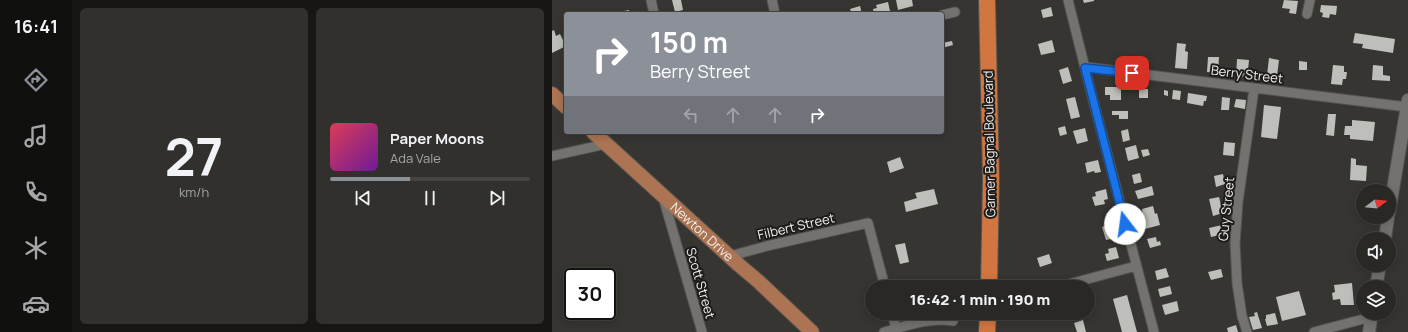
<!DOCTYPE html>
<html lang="en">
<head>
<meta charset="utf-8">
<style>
  body { margin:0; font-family:Manrope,sans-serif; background:#31302d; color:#f1f3f6; height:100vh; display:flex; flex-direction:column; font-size:15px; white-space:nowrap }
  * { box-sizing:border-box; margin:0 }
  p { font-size:13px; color:#a5a6a7 }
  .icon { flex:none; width:22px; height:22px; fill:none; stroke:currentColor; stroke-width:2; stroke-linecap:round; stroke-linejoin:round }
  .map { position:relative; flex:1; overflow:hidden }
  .panel { display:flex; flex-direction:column; gap:8px; padding:8px; background:#171614; width:480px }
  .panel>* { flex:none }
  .banner { position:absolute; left:12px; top:12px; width:380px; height:122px; border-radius:4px; box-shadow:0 2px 10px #0003,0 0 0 1px #454442; background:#8c9099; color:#fff; overflow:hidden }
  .needle { width:26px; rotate:74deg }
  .controls { position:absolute; left:804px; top:184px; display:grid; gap:8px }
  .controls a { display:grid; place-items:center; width:40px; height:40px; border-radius:50%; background:#292825; box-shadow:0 2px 10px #0003,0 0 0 1px #454442; font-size:20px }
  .speed { position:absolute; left:12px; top:268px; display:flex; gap:8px; font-size:20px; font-weight:700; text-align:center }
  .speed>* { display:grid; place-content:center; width:52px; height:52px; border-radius:50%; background:#292825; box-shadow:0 2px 10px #0003,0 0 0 1px #454442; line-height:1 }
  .speed .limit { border:2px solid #111; border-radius:6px; background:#fff; color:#111 }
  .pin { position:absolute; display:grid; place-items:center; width:34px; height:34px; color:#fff; margin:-17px; border-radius:8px; box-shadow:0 2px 6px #0006 }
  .me { position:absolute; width:44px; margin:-22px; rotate:345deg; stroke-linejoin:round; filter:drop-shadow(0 0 3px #0008) }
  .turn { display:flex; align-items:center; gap:14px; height:84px; padding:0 20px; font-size:18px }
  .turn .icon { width:52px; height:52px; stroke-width:2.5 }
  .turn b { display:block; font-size:28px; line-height:34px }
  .lanes { display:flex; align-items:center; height:38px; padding:0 20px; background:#0003; justify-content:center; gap:20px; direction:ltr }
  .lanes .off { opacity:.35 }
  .panel .widget { flex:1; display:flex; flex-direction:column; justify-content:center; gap:6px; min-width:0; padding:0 14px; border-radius:6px; background:#31302d }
  .panel .dial { align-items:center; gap:0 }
  .dial b { font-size:52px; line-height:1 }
  .song { display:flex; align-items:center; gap:12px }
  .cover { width:48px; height:48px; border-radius:6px; background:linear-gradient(135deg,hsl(350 70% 55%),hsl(280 70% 35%)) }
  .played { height:4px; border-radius:2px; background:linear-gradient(90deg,#8c9099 40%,#454442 40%) }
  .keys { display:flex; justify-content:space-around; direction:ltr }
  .panel .tiles { flex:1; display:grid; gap:8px; grid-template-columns:repeat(2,1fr) }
  .trip { position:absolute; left:313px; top:280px; width:230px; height:40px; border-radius:20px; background:#292825; box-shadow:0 2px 10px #0003,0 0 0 1px #454442; font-weight:800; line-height:40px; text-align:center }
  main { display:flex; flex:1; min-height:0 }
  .tabs { display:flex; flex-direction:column; width:72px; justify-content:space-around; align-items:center; background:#10100f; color:#a5a6a7 }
  .tabs .icon { width:28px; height:28px }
  .tabs .active { color:#8c9099 }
  .tabs b { font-size:18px; color:#f1f3f6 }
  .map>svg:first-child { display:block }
  .building { fill:#bebfba }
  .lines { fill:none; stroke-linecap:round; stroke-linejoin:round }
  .street-casing { stroke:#555350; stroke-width:11 }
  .secondary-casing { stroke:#555350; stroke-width:14 }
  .primary-casing { stroke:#555350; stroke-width:16 }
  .highway-casing { stroke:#555350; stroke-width:18 }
  .street { stroke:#74726e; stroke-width:9 }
  .secondary { stroke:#74726e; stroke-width:12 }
  .primary { stroke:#ac7452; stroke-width:14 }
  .highway { stroke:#d17640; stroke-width:16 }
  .route-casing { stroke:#114b97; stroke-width:10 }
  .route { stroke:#1a73e8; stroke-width:7 }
  .labels { text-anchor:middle; stroke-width:4; stroke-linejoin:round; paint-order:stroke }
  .street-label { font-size:13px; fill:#f1f0ed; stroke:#1d1c1b }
</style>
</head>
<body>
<main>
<nav class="tabs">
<b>16:41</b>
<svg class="icon active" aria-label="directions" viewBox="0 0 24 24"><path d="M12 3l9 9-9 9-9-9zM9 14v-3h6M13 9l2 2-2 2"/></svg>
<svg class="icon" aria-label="music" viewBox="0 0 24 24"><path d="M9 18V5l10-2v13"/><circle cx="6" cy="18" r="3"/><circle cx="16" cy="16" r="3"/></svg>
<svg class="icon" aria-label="phone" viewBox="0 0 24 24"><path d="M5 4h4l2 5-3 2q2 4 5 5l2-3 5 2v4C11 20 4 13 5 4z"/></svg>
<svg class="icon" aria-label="climate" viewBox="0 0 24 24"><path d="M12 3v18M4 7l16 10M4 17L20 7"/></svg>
<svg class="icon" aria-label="car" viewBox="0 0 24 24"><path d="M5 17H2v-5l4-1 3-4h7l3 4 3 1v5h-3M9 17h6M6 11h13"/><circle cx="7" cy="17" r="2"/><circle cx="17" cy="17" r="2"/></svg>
</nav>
<section class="panel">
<div class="tiles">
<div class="widget dial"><b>27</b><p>km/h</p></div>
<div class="widget">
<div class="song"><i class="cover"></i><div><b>Paper Moons</b><p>Ada Vale</p></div></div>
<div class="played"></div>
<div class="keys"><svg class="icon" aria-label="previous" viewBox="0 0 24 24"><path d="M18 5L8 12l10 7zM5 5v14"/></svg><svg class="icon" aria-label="pause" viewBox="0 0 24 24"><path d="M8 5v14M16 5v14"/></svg><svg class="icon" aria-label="next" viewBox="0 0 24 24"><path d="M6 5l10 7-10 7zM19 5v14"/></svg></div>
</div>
</div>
</section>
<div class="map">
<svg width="856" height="332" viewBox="0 0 856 332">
  <rect width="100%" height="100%" fill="#373531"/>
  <path class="building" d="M 120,0 L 129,0 L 131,10 L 123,12 Z
    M 344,0 L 360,0 L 361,6 L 346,10 Z
    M 531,0 L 542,0 L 542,1 L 532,3 Z
    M 732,0 L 746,1 L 744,14 L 737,13 L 738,9 L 730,8 Z
    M 336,2 L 338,11 L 322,14 L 321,9 L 325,8 L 324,5 Z
    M 769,5 L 785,6 L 784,15 L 778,14 L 777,18 L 770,17 L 771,13 L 768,12 Z
    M 308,6 L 310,14 L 300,14 L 298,9 Z
    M 499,7 L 501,16 L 491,18 L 489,10 Z
    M 77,10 L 78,14 L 73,14 L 72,11 Z
    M 2,30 L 4,36 L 8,34 L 14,46 L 0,53 L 0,31 Z
    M 803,33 L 843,39 L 841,53 L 810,48 L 811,44 L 801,43 Z
    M 500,40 L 503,52 L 489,55 L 486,44 Z
    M 400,41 L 401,45 L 390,48 L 390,43 Z
    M 625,43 L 634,44 L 633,51 L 636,52 L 635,69 L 623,68 Z
    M 656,57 L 667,57 L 666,73 L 655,72 Z
    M 717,58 L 727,60 L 725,76 L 715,75 Z
    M 685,59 L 697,60 L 696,70 L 700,71 L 699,77 L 684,76 Z
    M 747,61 L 755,62 L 755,70 L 747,70 Z
    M 781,65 L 792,66 L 792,72 L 795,72 L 794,79 L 791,79 L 790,85 L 779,84 Z
    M 821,65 L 831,66 L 831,75 L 838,76 L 838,81 L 820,80 Z
    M 516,67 L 520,81 L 511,84 L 507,70 Z
    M 553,87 L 569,87 L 569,100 L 558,100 L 558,95 L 553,95 Z
    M 587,89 L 596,89 L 596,98 L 587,98 Z
    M 612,90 L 616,91 L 616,96 L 612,95 Z
    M 621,90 L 629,91 L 628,100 L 620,99 Z
    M 636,93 L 655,96 L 654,101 L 652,101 L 651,106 L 635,103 Z
    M 523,97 L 528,117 L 519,119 L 514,99 Z
    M 670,97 L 678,98 L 677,110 L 669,110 Z
    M 684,99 L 694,100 L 693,109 L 682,107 Z
    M 712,105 L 729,107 L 725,139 L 709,137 Z
    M 560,111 L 576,111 L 576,119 L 567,119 L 567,115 L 560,115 Z
    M 776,114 L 784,114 L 782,136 L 774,135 Z
    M 800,120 L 823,122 L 821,141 L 798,139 L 798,135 L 792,135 L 793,126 L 800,126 Z
    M 513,126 L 515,134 L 508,136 L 506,128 Z
    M 533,128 L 536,141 L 525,144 L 521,131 Z
    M 576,129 L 578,140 L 571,142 L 569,131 Z
    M 672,142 L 683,143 L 682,156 L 671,155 Z
    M 584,145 L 587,158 L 576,161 L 573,148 Z
    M 596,149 L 598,155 L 591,157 L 589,150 Z
    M 348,157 L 352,168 L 338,173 L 335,162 Z
    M 799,158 L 804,159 L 804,165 L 815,166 L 814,181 L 798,180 Z
    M 546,160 L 549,172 L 543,173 L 542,171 L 535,173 L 533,163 Z
    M 588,173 L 590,182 L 582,184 L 580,175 Z
    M 671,174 L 673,184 L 664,187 L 662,176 Z
    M 600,186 L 602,195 L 586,199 L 583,191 Z
    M 382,189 L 386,204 L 354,212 L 352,202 L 365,198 L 363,193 Z
    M 554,189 L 556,199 L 552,200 L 553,204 L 543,206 L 540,197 L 544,196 L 543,192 Z
    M 805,196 L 811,196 L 811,205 L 805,205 Z
    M 667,197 L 671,213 L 661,216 L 657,199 Z
    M 601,206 L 603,214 L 605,213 L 608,225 L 593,229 L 590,209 Z
    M 559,224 L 563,238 L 554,240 L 550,227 Z
    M 670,225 L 672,234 L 659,237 L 657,228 Z
    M 604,237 L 605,242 L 608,241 L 609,245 L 598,248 L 595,239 Z
    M 353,243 L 357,262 L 348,264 L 343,245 Z
    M 564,247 L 567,258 L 555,261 L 553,254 L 557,253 L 556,249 Z
    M 497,254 L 500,263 L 488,267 L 485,258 Z
    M 614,268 L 617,277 L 605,280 L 603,271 Z
    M 669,269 L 671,277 L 659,280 L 656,272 Z
    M 800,283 L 802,305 L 789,305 L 788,299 L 781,300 L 780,293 L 783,292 L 782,285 Z
    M 618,286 L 620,294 L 608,297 L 606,289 Z
    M 747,291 L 754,315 L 730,321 L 724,297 Z
    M 575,295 L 585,332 L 570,332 L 561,299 Z
    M 625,301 L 627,311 L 613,315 L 610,305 Z
    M 705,312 L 710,328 L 701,330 L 697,317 L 703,316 L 702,313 Z
    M 723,313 L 726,324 L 715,326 L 713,319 L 714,319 L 714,315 Z
    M 531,320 L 534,332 L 525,332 L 522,323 Z
    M 684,325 L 686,332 L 676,332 L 675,328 Z"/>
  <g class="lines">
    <g class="street-casing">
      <path id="street" d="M 99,0 L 102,14
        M 220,0 L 223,14
        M 516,0 L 539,92 L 602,332
        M 755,14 L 758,0
        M 390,15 L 403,12
        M 533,67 L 855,107
        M 0,156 L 54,144
        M 111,197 L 150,332
        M 178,256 L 215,246 L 316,223 L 333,287
        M 506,287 L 584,266
        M 340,313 L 344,329
        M 332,332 C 354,326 378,317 401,321
        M 695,332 L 690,316 L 685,283 L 683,243 L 686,202 L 702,89
        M 762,332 L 819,317"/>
    </g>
    <g class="secondary-casing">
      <path id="secondary" d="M 837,213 L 856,100
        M 833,239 L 836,217
        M 824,287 L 828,265
        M 817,332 L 820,313"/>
    </g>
    <g class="primary-casing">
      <g id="primary">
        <path d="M 0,94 L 14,107"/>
        <path id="s1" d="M 41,132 L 187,265 L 206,281 L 260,332"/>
      </g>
    </g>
    <g class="highway-casing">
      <path id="highway" d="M 435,0 L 439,178 L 437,287
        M 435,332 L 436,313"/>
    </g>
    <use href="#street" class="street"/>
    <use href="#secondary" class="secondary"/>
    <use href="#primary" class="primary"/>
    <use href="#highway" class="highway"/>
  </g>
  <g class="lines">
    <g class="route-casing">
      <path id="route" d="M 573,224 L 533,68 L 580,73"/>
    </g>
    <use href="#route" class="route"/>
  </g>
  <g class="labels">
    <g class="street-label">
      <text transform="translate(695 74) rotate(7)" y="5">Berry Street</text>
      <text transform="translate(437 144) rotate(-91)" y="5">Garner Bagnal Boulevard</text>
      <text transform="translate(674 209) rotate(-84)" y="5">Guy Street</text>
      <text transform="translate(244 226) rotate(-13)" y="5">Filbert Street</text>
      <text dy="5" stroke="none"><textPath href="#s1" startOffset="148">Newton Drive</textPath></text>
      <text transform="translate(149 283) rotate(74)" y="5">Scott Street</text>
    </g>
  </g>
</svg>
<div class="controls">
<a><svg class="needle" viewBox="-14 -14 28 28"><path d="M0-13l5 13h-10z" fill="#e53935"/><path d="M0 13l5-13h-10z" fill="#a5a6a7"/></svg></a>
<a><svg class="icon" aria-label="sound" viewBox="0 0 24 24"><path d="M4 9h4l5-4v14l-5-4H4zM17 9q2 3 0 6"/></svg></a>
<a><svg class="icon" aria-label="layers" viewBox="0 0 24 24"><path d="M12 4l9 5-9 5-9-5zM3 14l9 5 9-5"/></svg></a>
</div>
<div class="speed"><div class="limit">30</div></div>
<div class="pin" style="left:580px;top:73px;background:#d93025"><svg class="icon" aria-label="arrive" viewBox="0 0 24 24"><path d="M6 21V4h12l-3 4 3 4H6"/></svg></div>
<svg class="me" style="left:573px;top:224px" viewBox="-20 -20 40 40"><circle r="19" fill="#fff"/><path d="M0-13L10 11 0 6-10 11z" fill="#1a73e8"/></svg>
<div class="trip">16:42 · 1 min · 190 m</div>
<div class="banner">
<div class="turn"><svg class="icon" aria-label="right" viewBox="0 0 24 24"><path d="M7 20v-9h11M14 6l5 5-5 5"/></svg><div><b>150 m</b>Berry Street</div></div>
<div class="lanes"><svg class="icon off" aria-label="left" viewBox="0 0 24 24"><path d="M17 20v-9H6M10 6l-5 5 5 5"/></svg><svg class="icon off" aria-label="ahead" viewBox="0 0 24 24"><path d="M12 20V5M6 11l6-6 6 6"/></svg><svg class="icon off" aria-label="ahead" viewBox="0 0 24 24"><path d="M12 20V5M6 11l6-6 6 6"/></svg><svg class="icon" aria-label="right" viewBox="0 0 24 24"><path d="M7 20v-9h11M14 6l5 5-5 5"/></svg></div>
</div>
</div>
</main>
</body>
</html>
